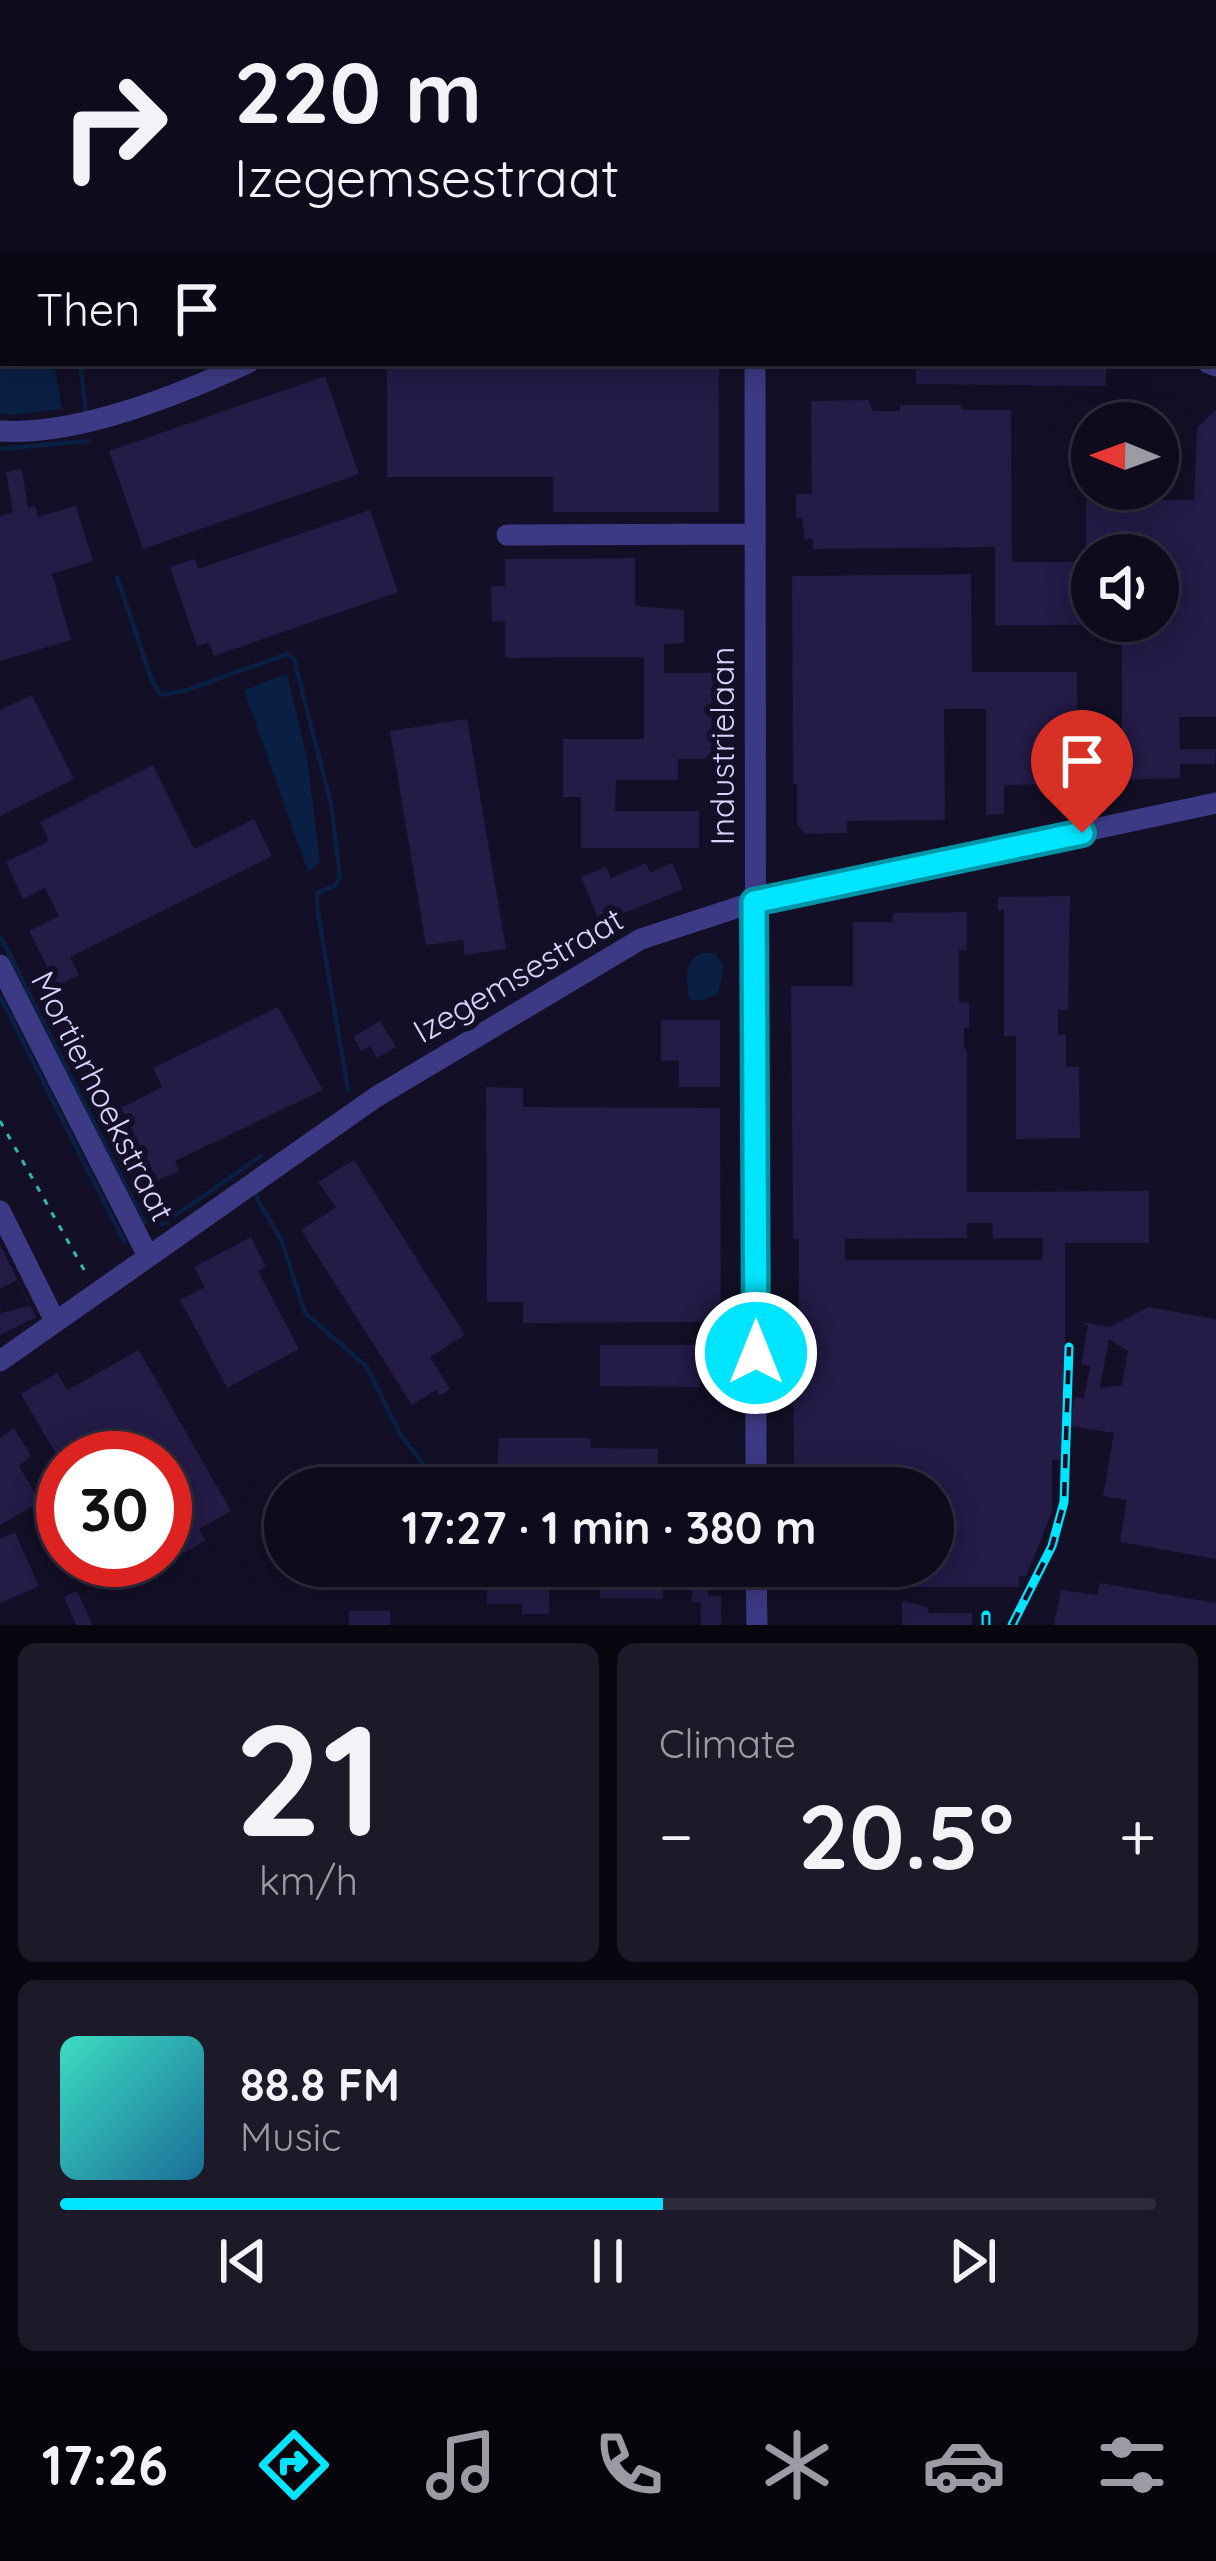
<!DOCTYPE html>
<html lang="en">
<head>
<meta charset="utf-8">
<style>
  body { margin:0; font-family:Quicksand,sans-serif; background:#1c1929; color:#f1f3f6; height:100vh; display:flex; flex-direction:column; font-size:45px; white-space:nowrap }
  * { box-sizing:border-box; margin:0 }
  p { font-size:39px; color:#9b9ba3 }
  .icon { flex:none; width:66px; height:66px; fill:none; stroke:currentColor; stroke-width:2; stroke-linecap:round; stroke-linejoin:round }
  .map { position:relative; height:1625px; overflow:hidden }
  .details { display:flex; flex-direction:column; gap:18px; padding:18px; background:#08060f; flex:1 }
  .details>* { flex:none }
  .banner { position:absolute; left:0px; top:0px; width:1218px; height:366px; box-shadow:0 6px 30px #0003,0 0 0 3px #2e2b3b; background:#0e0b1c; color:#f1f3f6; overflow:hidden }
  .needle { width:78px; rotate:271deg }
  .buttons { position:absolute; left:1071px; top:402px; display:grid; gap:24px }
  .buttons a { display:grid; place-items:center; width:108px; height:108px; border-radius:50%; background:#0e0b1c; box-shadow:0 6px 30px #0003,0 0 0 3px #2e2b3b; font-size:60px }
  .speed { position:absolute; left:36px; top:1431px; display:flex; gap:24px; font-size:60px; font-weight:700; text-align:center }
  .speed>* { display:grid; place-content:center; width:156px; height:156px; border-radius:50%; background:#0e0b1c; box-shadow:0 6px 30px #0003,0 0 0 3px #2e2b3b; line-height:1 }
  .speed .limit { border:18px solid #d22; background:#fff; color:#111 }
  .pin { position:absolute; display:grid; place-items:center; width:102px; height:102px; color:#fff; margin:-123px -51px; border-radius:50% 50% 50% 0; rotate:-45deg; box-shadow:0 0 12px #0007 }
  .pin .icon { rotate:45deg }
  .me { position:absolute; width:132px; margin:-66px; rotate:0deg; stroke-linejoin:round; filter:drop-shadow(0 0 9px #0008) }
  .turn { display:flex; align-items:center; gap:42px; height:252px; padding:0 36px; font-size:54px }
  .turn .icon { width:156px; height:156px; stroke-width:2.5 }
  .turn b { display:block; font-size:84px; line-height:102px }
  .then { display:flex; align-items:center; height:114px; padding:0 36px; background:#0003; gap:24px; font-size:45px }
  .big { font-size:90px; font-weight:700; line-height:1.1 }
  .details .widget { flex:1; display:flex; flex-direction:column; justify-content:center; gap:18px; min-width:0; padding:0 42px; border-radius:18px; background:#1c1929 }
  .details .dial { align-items:center; gap:0 }
  .dial b { font-size:156px; line-height:1 }
  .song { display:flex; align-items:center; gap:36px }
  .cover { width:144px; height:144px; border-radius:18px; background:linear-gradient(135deg,hsl(170 70% 55%),hsl(200 70% 35%)) }
  .played { height:12px; border-radius:6px; background:linear-gradient(90deg,#00e5ff 55%,#2e2b3b 55%) }
  .keys { display:flex; justify-content:space-around; direction:ltr }
  .heat { display:flex; justify-content:space-between; align-items:center; font-size:66px; direction:ltr }
  .details .tiles { flex:1; display:grid; gap:18px; grid-template-columns:1fr 1fr }
  .widget:last-child { grid-column:span 2 }
  .trip { position:absolute; left:264px; top:1467px; width:690px; height:120px; border-radius:60px; background:#0e0b1c; box-shadow:0 6px 30px #0003,0 0 0 3px #2e2b3b; font-weight:700; line-height:120px; text-align:center }
  .tabs { display:flex; height:192px; justify-content:space-around; align-items:center; background:#06040b; color:#9b9ba3 }
  .tabs .icon { width:84px; height:84px }
  .tabs .on { color:#00e5ff }
  .tabs b { font-size:54px; color:#f1f3f6 }
  .map>svg:first-child { display:block }
  .water { fill:#0a1f44 }
  .lines { fill:none; stroke-linecap:round; stroke-linejoin:round }
  .stream { stroke:#0a1f44; stroke-width:4.5 }
  .building { fill:#241b47; fill-rule:evenodd }
  .path { stroke:#2fb8b0; stroke-width:3; stroke-dasharray:6 9; stroke-linecap:butt }
  .minor { stroke:#3d3a85; stroke-width:21 }
  .rail-casing { stroke:#00e5ff; stroke-width:9 }
  .rail { stroke:#130f26; stroke-width:4.5; stroke-dasharray:14; stroke-linecap:butt }
  .route-casing { stroke:#0095a6; stroke-width:30 }
  .route { stroke:#00e5ff; stroke-width:21 }
  .labels { text-anchor:middle; stroke-width:12; stroke-linejoin:round; paint-order:stroke }
  .street-label { font-size:33px; fill:#d9d4ff; stroke:#130f26 }
</style>
</head>
<body>
<div class="map">
<svg width="1216" height="1625" viewBox="0 0 1216 1625">
  <rect width="100%" height="100%" fill="#130f26"/>
  <path class="water" d="M 0,256 L 3,363 L 54,363 L 62,409 L 11,415 L 0,413 Z
    M 287,674 L 307,758 L 320,862 L 308,872 L 244,690 Z
    M 701,953 L 715,953 L 724,967 L 718,994 L 700,1001 L 689,999 C 687,980 682,964 701,953 Z"/>
  <g class="lines">
    <path class="stream" d="M 53,3 L 54,0
      M 0,170 L 3,166
      M 0,203 L 3,210
      M 80,363 L 86,411
      M 0,449 L 88,441
      M 117,577 L 152,681 L 161,695 L 187,690 L 287,654 L 294,659 L 331,804 L 340,877 L 336,885 L 317,893 L 317,907 L 348,1090
      M 1,938 L 144,1222 L 163,1224 L 261,1156
      M 0,996 L 124,1241
      M 255,1194 L 282,1242 L 305,1313 L 367,1367 L 400,1434 L 442,1488"/>
  </g>
  <path class="building" d="M 387,363 L 719,363 L 719,512 L 553,512 L 553,477 L 387,477 Z
    M 916,363 L 1106,363 L 1106,386 L 916,384 Z
    M 325,376 L 359,474 L 143,549 L 109,451 Z
    M 868,400 L 873,411 L 900,411 L 900,405 L 961,405 L 961,410 L 1011,410 L 1012,562 L 1092,562 L 1092,625 L 995,625 L 995,547 L 813,549 L 813,538 L 805,540 L 802,518 L 796,518 L 796,494 L 812,494 L 811,401 Z
    M 1216,410 L 1216,717 L 1179,717 L 1180,749 L 1216,749 L 1215,764 L 1180,764 L 1180,778 L 1122,780 L 1122,773 L 1077,773 L 1077,784 L 1004,785 L 1004,814 L 986,815 L 986,709 L 944,709 L 945,820 L 847,821 L 847,833 L 806,834 L 797,825 L 797,784 L 793,784 L 792,576 L 971,574 L 972,672 L 1077,672 L 1077,734 L 1122,734 L 1122,621 L 1158,621 L 1158,555 L 1086,555 L 1086,500 L 1194,500 L 1197,428 Z
    M 22,469 L 28,508 L 35,506 L 38,517 L 76,506 L 93,561 L 52,574 L 71,640 L 0,661 L 0,516 L 13,512 L 6,472 Z
    M 370,510 L 398,592 L 214,656 L 209,642 L 197,646 L 170,567 L 195,559 L 198,569 Z
    M 635,558 L 635,606 L 684,610 L 684,643 L 664,644 L 664,673 L 719,673 L 719,759 L 678,759 L 678,780 L 616,780 L 615,811 L 699,811 L 699,848 L 581,848 L 581,797 L 563,797 L 563,739 L 644,739 L 644,657 L 505,658 L 505,621 L 492,622 L 491,586 L 505,586 L 505,559 Z
    M 32,695 L 74,779 L 0,816 L 0,710 Z
    M 467,719 L 506,949 L 465,955 L 463,940 L 426,945 L 390,731 Z
    M 153,765 L 194,849 L 254,819 L 272,856 L 70,957 L 79,975 L 57,986 L 29,931 L 59,916 L 45,888 L 23,899 L 6,862 L 49,841 L 40,822 Z
    M 646,863 L 650,873 L 672,863 L 683,889 L 600,923 L 581,877 L 606,867 L 611,878 Z
    M 1070,896 L 1068,1010 L 1058,1010 L 1058,1035 L 1066,1035 L 1066,1067 L 1079,1067 L 1080,1138 L 1016,1139 L 1016,1036 L 1004,1036 L 1004,909 L 998,911 L 998,897 Z
    M 967,912 L 967,950 L 959,950 L 959,1002 L 969,1003 L 969,1028 L 964,1028 L 964,1049 L 967,1049 L 967,1192 L 1149,1191 L 1149,1243 L 1065,1243 L 1065,1413 L 1072,1414 L 1075,1397 L 1084,1399 L 1090,1366 L 1081,1364 L 1088,1326 L 1082,1322 L 1110,1327 L 1148,1307 L 1216,1319 L 1216,1559 L 1120,1542 L 1127,1500 L 1103,1496 L 1114,1433 L 1065,1425 L 1065,1460 L 1052,1460 L 1052,1512 L 1026,1576 L 1019,1577 L 1019,1587 L 793,1587 L 793,1566 L 933,1566 L 933,1488 L 794,1488 L 793,1357 L 799,1357 L 799,1239 L 793,1239 L 791,986 L 853,986 L 853,922 L 893,922 L 893,913 ZM 967,1223 L 992,1223 L 993,1238 L 1043,1238 L 1042,1260 L 845,1260 L 845,1239 L 967,1238 ZM 1109,1339 L 1128,1351 L 1122,1385 L 1100,1388 Z
    M 278,1007 L 323,1090 L 175,1161 L 179,1171 L 154,1182 L 119,1109 L 162,1087 L 153,1068 Z
    M 661,1020 L 720,1020 L 720,1087 L 679,1087 L 679,1060 L 661,1061 Z
    M 380,1021 L 396,1047 L 377,1058 L 370,1046 L 361,1051 L 353,1037 Z
    M 486,1087 L 523,1088 L 523,1107 L 720,1108 L 721,1322 L 523,1323 L 523,1302 L 487,1302 Z
    M 354,1160 L 465,1335 L 430,1357 L 450,1389 L 440,1396 L 436,1390 L 412,1405 L 301,1230 L 336,1207 L 318,1182 Z
    M 251,1237 L 266,1267 L 258,1271 L 299,1349 L 227,1388 L 180,1300 L 205,1287 L 194,1267 Z
    M 0,1245 L 36,1317 L 0,1335 L 0,1313 L 30,1306 L 17,1280 L 0,1289 Z
    M 600,1345 L 699,1345 L 700,1387 L 600,1386 Z
    M 139,1350 L 231,1511 L 199,1529 L 205,1541 L 184,1553 L 177,1541 L 165,1548 L 165,1458 L 58,1458 L 21,1394 L 57,1373 L 67,1390 Z
    M 14,1428 L 31,1456 L 19,1466 L 40,1502 L 0,1525 L 0,1438 Z
    M 499,1438 L 591,1438 L 591,1448 L 658,1449 L 658,1488 L 496,1488 Z
    M 679,1471 L 721,1471 L 720,1488 L 679,1488 Z
    M 15,1532 L 39,1586 L 0,1603 L 0,1539 Z
    M 600,1566 L 708,1566 L 708,1596 L 721,1596 L 721,1625 L 701,1625 L 701,1603 L 691,1602 L 694,1578 L 663,1578 L 663,1599 L 600,1598 Z
    M 487,1583 L 549,1583 L 549,1614 L 522,1614 L 522,1604 L 487,1604 Z
    M 1100,1583 L 1216,1603 L 1216,1625 L 1054,1625 L 1061,1590 L 1097,1595 Z
    M 77,1591 L 93,1625 L 76,1625 L 64,1597 Z
    M 902,1601 L 928,1607 L 929,1613 L 972,1613 L 972,1625 L 902,1625 Z
    M 349,1611 L 390,1611 L 390,1625 L 349,1625 Z"/>
  <g class="lines">
    <path class="path" d="M 39,3 L 40,0
      M 0,93 L 3,86
      M 0,1121 L 87,1275"/>
    <path class="minor" d="M 763,3 L 763,0
      M 1215,175 L 1216,173
      M 755,363 L 756,1488
      M 1208,363 L 1216,366
      M 0,431 C 78,436 178,395 248,363
      M 507,535 L 755,534
      M 0,965 L 148,1256
      M 0,1211 L 55,1321
      M 0,1361 L 376,1097 L 641,939 L 754,902 L 1216,803
      M 756,1566 L 757,1625"/>
    <g class="rail-casing">
      <path id="rail" d="M 986,1615 L 986,1625
        M 1012,1625 L 1052,1546 L 1064,1502 L 1069,1347"/>
    </g>
    <use href="#rail" class="rail"/>
  </g>
  <g class="lines">
    <g class="route-casing">
      <path id="route" d="M 756,1353 L 754,902 L 1082,833"/>
    </g>
    <use href="#route" class="route"/>
  </g>
  <g class="labels">
    <g class="street-label">
      <text transform="translate(722 746) rotate(-90)" y="12">Industrielaan</text>
      <text transform="translate(518 975) rotate(-30)" y="12">Izegemsestraat</text>
      <text transform="translate(103 1096) rotate(63)" y="12">Mortierhoekstraat</text>
    </g>
  </g>
</svg>
<div class="buttons">
<a><svg class="needle" viewBox="-14 -14 28 28"><path d="M0-13l5 13h-10z" fill="#e53935"/><path d="M0 13l5-13h-10z" fill="#9b9ba3"/></svg></a>
<a><svg class="icon" aria-label="sound" viewBox="0 0 24 24"><path d="M4 9h4l5-4v14l-5-4H4zM17 9q2 3 0 6"/></svg></a>
</div>
<div class="speed"><div class="limit">30</div></div>
<div class="pin" style="left:1082px;top:833px;background:#d93025"><svg class="icon" aria-label="arrive" viewBox="0 0 24 24"><path d="M6 21V4h12l-3 4 3 4H6"/></svg></div>
<svg class="me" style="left:756px;top:1353px" viewBox="-20 -20 40 40"><circle r="17" fill="#00e5ff" stroke="#fff" stroke-width="3"/><path d="M0-11L8 9 0 5-8 9z" fill="#fff"/></svg>
<div class="trip">17:27 · 1 min · 380 m</div>
<div class="banner">
<div class="turn"><svg class="icon" aria-label="right" viewBox="0 0 24 24"><path d="M7 20v-9h11M14 6l5 5-5 5"/></svg><div><b>220 m</b>Izegemsestraat</div></div>
<div class="then">Then<svg class="icon" aria-label="arrive" viewBox="0 0 24 24"><path d="M6 21V4h12l-3 4 3 4H6"/></svg></div>
</div>
</div>
<section class="details">
<div class="tiles">
<div class="widget dial"><b>21</b><p>km/h</p></div>
<div class="widget"><p>Climate</p>
<div class="heat"><a>−</a><b class="big">20.5°</b><a>+</a></div>
</div>
<div class="widget">
<div class="song"><i class="cover"></i><div><b>88.8 FM</b><p>Music</p></div></div>
<div class="played"></div>
<div class="keys"><svg class="icon" aria-label="previous" viewBox="0 0 24 24"><path d="M18 5L8 12l10 7zM5 5v14"/></svg><svg class="icon" aria-label="pause" viewBox="0 0 24 24"><path d="M8 5v14M16 5v14"/></svg><svg class="icon" aria-label="next" viewBox="0 0 24 24"><path d="M6 5l10 7-10 7zM19 5v14"/></svg></div>
</div>
</div>
</section>
<nav class="tabs">
<b>17:26</b>
<svg class="icon on" aria-label="directions" viewBox="0 0 24 24"><path d="M12 3l9 9-9 9-9-9zM9 14v-3h6M13 9l2 2-2 2"/></svg>
<svg class="icon" aria-label="music" viewBox="0 0 24 24"><path d="M9 18V5l10-2v13"/><circle cx="6" cy="18" r="3"/><circle cx="16" cy="16" r="3"/></svg>
<svg class="icon" aria-label="phone" viewBox="0 0 24 24"><path d="M5 4h4l2 5-3 2q2 4 5 5l2-3 5 2v4C11 20 4 13 5 4z"/></svg>
<svg class="icon" aria-label="climate" viewBox="0 0 24 24"><path d="M12 3v18M4 7l16 10M4 17L20 7"/></svg>
<svg class="icon" aria-label="car" viewBox="0 0 24 24"><path d="M5 17H2v-5l4-1 3-4h7l3 4 3 1v5h-3M9 17h6M6 11h13"/><circle cx="7" cy="17" r="2"/><circle cx="17" cy="17" r="2"/></svg>
<svg class="icon" aria-label="filters" viewBox="0 0 24 24"><path d="M4 7h16M4 17h16"/><circle cx="9" cy="7" r="2"/><circle cx="15" cy="17" r="2"/></svg>
</nav>
</body>
</html>
